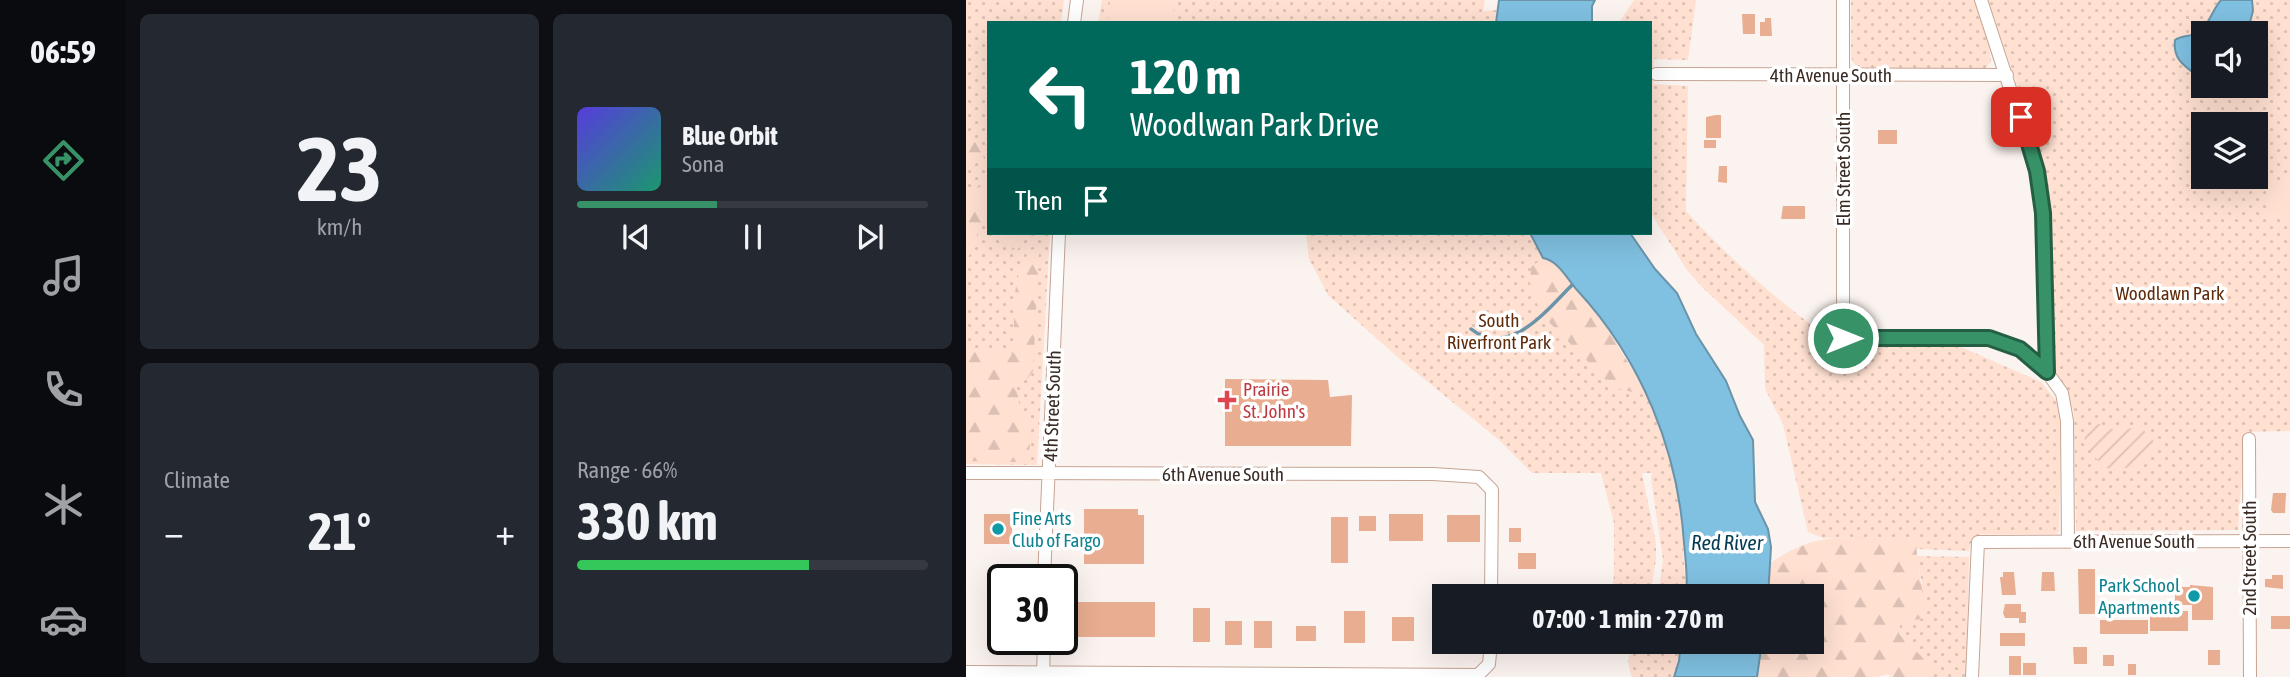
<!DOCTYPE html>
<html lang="en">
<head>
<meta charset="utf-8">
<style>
  body { margin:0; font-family:"Asap Condensed",sans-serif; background:#242831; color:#f1f3f6; height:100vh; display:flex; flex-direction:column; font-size:26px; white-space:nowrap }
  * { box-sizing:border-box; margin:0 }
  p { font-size:23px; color:#9ea1a6 }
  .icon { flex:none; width:38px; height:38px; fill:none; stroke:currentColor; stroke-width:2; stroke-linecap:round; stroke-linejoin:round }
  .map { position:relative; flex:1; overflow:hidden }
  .panel { display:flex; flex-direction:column; gap:14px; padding:14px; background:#0d0f14; width:840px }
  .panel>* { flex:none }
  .guide { position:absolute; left:21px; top:21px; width:665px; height:214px; border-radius:0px; box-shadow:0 7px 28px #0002; background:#00695c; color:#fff; overflow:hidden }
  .tools { position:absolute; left:1225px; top:21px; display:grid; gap:14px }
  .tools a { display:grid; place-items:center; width:77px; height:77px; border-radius:0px; background:#171b24; box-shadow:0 7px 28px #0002; font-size:35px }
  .speed { position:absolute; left:21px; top:564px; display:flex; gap:14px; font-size:35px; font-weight:700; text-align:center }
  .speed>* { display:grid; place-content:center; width:91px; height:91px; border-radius:50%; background:#171b24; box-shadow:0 7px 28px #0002; line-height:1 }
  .speed .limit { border:4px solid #111; border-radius:10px; background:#fff; color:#111 }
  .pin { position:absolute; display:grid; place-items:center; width:60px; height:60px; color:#fff; margin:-30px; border-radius:14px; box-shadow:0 4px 10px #0006 }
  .me { position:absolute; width:77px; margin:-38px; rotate:90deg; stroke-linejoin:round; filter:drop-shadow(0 0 5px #0008) }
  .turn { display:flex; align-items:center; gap:24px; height:147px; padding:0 28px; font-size:32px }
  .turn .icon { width:91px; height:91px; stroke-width:2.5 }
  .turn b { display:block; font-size:49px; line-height:60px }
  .then { display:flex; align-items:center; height:66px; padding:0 28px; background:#0003; gap:14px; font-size:26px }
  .big { font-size:52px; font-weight:700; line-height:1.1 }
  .panel .card { flex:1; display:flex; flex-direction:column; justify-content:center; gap:10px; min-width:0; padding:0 24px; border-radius:10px; background:#242831 }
  .panel .dial { align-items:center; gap:0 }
  .dial b { font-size:91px; line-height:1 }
  .song { display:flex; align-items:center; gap:21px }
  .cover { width:84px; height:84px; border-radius:10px; background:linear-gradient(135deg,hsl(250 70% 55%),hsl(160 70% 35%)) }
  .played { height:7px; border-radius:4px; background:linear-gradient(90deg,#389268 40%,#363941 40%) }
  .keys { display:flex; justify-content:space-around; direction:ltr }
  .heat { display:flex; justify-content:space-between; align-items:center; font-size:38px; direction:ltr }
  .charge { height:10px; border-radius:5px; background:linear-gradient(90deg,#34c759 66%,#363941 0) }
  .panel .tiles { flex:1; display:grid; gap:14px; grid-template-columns:repeat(2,1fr) }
  .trip { position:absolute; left:466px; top:584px; width:392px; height:70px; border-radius:0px; background:#171b24; box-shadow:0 7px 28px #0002; font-weight:700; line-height:70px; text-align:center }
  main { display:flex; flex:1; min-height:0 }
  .tab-bar { display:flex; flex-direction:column; width:126px; justify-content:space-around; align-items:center; background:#090b0e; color:#9ea1a6 }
  .tab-bar .icon { width:49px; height:49px }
  .tab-bar .current { color:#389268 }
  .tab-bar b { font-size:32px; color:#f1f3f6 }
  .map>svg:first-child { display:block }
  .grass { fill:url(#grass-dots); fill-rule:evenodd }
  .forest { fill:url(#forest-firs) }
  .garden { fill:url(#garden-furrows) }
  .pitch { fill:#ffe0d1 }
  .water { fill:#80c0e1; stroke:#6b94a9; stroke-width:2 }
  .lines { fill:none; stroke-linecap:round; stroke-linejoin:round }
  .stream { stroke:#6b94a9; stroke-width:3.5 }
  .building { fill:#e9ae91 }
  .minor-casing { stroke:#c7a493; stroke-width:14 }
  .minor { stroke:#fff; stroke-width:12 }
  .route-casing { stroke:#245f44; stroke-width:18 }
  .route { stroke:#389268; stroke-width:12 }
  .health-dot { fill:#e0444e; stroke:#fff; stroke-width:2.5 }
  .culture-dot { fill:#0f9aa8; stroke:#fff; stroke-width:2.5 }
  .labels { text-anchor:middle; stroke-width:7; stroke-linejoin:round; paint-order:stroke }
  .street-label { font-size:19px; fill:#3a2c25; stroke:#fff }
  .park-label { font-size:19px; fill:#602b0a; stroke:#fff }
  .health-label { font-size:19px; fill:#be3a42; stroke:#fff; text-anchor:start }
  .culture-label { font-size:19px; fill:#0d838f; stroke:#fff; text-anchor:start }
  .water-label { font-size:21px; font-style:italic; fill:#033c53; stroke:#fff }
</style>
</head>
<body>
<main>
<nav class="tab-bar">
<b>06:59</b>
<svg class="icon current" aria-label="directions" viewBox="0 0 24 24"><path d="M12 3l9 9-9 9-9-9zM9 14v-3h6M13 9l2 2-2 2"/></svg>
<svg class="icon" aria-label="music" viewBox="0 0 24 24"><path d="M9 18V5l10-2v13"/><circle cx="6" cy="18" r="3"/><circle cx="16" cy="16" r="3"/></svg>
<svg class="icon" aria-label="phone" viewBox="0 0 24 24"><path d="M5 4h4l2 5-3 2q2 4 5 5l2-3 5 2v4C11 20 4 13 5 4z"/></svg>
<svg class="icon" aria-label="climate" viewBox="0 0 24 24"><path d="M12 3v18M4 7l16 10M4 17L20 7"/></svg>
<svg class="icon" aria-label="car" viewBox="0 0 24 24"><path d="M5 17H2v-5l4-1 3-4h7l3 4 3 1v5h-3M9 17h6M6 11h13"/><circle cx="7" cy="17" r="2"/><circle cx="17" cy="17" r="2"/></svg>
</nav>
<section class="panel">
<div class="tiles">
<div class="card dial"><b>23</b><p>km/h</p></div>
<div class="card">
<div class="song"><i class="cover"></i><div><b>Blue Orbit</b><p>Sona</p></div></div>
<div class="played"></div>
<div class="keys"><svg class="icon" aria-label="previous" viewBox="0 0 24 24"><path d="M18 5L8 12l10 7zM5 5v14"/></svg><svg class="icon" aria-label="pause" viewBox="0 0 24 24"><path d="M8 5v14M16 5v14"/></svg><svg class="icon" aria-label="next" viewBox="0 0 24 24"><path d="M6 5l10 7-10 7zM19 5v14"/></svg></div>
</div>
<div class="card"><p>Climate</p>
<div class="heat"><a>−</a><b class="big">21°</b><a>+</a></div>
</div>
<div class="card"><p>Range · 66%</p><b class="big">330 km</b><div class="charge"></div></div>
</div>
</section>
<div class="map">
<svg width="1324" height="677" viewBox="0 0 1324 677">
  <defs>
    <pattern id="grass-dots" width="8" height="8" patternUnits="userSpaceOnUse" patternTransform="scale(1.75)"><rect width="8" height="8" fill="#ffe0d1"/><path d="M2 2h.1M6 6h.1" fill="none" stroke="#dbc0b3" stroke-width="1.8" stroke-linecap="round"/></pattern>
    <pattern id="forest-firs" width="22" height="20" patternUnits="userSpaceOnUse" patternTransform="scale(1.75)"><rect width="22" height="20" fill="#ffe0d1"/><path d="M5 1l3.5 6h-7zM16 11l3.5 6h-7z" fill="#dbc0b3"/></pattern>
    <pattern id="garden-furrows" width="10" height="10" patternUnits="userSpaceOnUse" patternTransform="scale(1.75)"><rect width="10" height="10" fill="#ffe0d1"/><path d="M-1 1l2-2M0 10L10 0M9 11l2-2" fill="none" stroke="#dbc0b3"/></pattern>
  </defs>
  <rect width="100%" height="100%" fill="#fbf3ef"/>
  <path class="grass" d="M 0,0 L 98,0 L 95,23 L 23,23 L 23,233 L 84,233 L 71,465 L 0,464 Z
    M 136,0 L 519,0 L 517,11 L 531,10 L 530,23 L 132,23 Z
    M 668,0 L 730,0 L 722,60 L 688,59 L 687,84 L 722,86 L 720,211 C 761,256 806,296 855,332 L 855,347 L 995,347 L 1075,382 L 1092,403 L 1095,416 L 1093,532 L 1090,534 L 1015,534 L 1005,542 L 1003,551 L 950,549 L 950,541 L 908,537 L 857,538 L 842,532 L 817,424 L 799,389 L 798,345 L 736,287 L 721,270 L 684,212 L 684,23 L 653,23 Z
    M 885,0 L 1008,0 L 1022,40 L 1025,62 L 1019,69 L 896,69 L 888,64 L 885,57 Z
    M 1022,0 L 1324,0 L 1324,431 L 1279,432 L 1272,530 L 1110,531 L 1108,414 L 1102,392 L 1088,372 L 1084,362 L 1084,203 L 1075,156 ZM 1237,33 L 1290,33 L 1290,86 L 1237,86 ZM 1237,124 L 1290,124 L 1290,177 L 1237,177 Z
    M 340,233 L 564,233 L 577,258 L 673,378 L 696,428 L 715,502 L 720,597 L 692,597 L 697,560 L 685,478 L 686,473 L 676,473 L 690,543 L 690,559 L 684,597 L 645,597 L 648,575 L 648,523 L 635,473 L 566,473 L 532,439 L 436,361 L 362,295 L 343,259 Z
    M 950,556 L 1003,557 L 1000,677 L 964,677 L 965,667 L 933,634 L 934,622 L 956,583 Z
    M 668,642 L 715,642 L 713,661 L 708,677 L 666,677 C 661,663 661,655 668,642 Z"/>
  <path class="forest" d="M 0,131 L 13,143 L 18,159 L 9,164 L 0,163 Z
    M 23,176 L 23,218 L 14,224 L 7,249 L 0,261 L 0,197 Z
    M 39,233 L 64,233 L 52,249 L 44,250 L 36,245 L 36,237 Z
    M 69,249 L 73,252 L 67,371 L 61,379 L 50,384 L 53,403 L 65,429 L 63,457 L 56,462 L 0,461 L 0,351 L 21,347 L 48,353 C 49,320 43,279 64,250 Z
    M 577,258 L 586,260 L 620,299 L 648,339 L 678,389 L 666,392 L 647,387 L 580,319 L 567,297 L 564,283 L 565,267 Z
    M 908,537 L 950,541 C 951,567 957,592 961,618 L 934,622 L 933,634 L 966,667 L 964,677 L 926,677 L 922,674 L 911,677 L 791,677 L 796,642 L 845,642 L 845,597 L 803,597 L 804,563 C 845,536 861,538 908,537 Z"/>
  <path class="garden" d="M 1131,423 L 1145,429 L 1176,428 L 1193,447 L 1175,465 L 1148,470 L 1137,467 L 1119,444 L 1118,428 Z"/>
  <path class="pitch" d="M 144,0 L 208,0 L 207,23 L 142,23 Z
    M 1300,182 L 1324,182 L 1324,218 L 1300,218 Z"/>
  <path class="water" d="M 533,0 L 629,0 L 626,6 L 626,23 L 530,23 Z
    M 1255,0 L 1286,0 L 1287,11 L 1281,33 L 1237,33 L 1237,73 L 1229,74 C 1216,64 1207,58 1209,40 C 1216,35 1224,37 1231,33 C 1243,26 1246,10 1255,0 Z
    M 564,233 L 664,233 L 689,269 L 711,293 L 730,334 L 760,381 L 774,416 L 787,440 L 789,502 L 802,529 L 805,547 L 802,597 L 720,597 C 722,579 720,561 718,543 C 712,450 675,359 611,290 C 601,279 593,261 577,258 Z
    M 715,642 L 796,642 L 791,677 L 708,677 L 713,661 Z"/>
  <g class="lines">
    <path class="stream" d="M 505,329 C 543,359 581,310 606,285"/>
  </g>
  <path class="building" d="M 776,14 L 789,14 L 789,34 L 777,34 Z
    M 799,18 L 805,18 L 806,36 L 794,36 L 794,22 L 799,22 Z
    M 750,115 L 755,115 L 755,138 L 740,138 L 740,117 Z
    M 912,130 L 931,130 L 931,144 L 912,144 Z
    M 738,140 L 750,140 L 750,148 L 738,148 Z
    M 753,166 L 761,166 L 761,183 L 752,182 Z
    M 817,206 L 839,206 L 839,219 L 815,219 Z
    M 259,379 L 362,380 L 364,397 L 386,395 L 385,446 L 259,446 Z
    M 1307,493 L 1320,493 L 1319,513 L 1307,513 L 1305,510 Z
    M 118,509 L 172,509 L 172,515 L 178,515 L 178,564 L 118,564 Z
    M 18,514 L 46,514 L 46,544 L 18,544 Z
    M 423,514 L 457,514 L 457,541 L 423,541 Z
    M 481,515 L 514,515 L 514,542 L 481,542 Z
    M 393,516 L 410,516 L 410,531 L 393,531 Z
    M 365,517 L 382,517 L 382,563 L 365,563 Z
    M 543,528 L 555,528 L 555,542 L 543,542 Z
    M 552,553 L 570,553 L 570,569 L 552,569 Z
    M 1112,569 L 1129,569 L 1129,614 L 1113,614 Z
    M 1037,572 L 1048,572 L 1050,595 L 1036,595 L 1034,577 L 1037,577 Z
    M 1076,572 L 1088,572 L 1089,591 L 1075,591 Z
    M 1306,575 L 1317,575 L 1317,589 L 1299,587 L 1299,579 L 1306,579 Z
    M 1224,585 L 1247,587 L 1247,620 L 1226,620 L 1226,605 L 1209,605 L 1209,587 L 1224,587 Z
    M 561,587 L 571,587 L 571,597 L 561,597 Z
    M 112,602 L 189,602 L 189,637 L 112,637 Z
    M 1039,604 L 1055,604 L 1055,612 L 1060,612 L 1060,623 L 1053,623 L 1053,618 L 1039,618 L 1037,613 Z
    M 227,608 L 244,608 L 244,642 L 227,642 Z
    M 378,611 L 399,611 L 399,643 L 378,643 Z
    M 1184,611 L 1222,611 L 1222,631 L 1184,631 Z
    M 1305,616 L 1324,616 L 1324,629 L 1305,629 Z
    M 426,617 L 448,617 L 448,641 L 426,641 Z
    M 30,618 L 37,618 L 37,633 L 30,633 Z
    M 1134,620 L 1182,620 L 1182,634 L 1134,634 Z
    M 259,621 L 276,621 L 276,645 L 259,645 Z
    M 288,621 L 306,621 L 306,648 L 288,648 Z
    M 330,626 L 350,626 L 350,641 L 330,641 Z
    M 471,633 L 478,633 L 478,642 L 484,642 L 484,645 L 471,645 Z
    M 1034,633 L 1059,633 L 1059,646 L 1034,646 Z
    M 494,642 L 510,642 L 510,649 L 494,649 Z
    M 539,642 L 563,642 L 563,654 L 539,654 Z
    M 1107,647 L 1121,647 L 1121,664 L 1108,664 Z
    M 1242,650 L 1254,650 L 1254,665 L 1242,665 Z
    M 1137,655 L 1148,655 L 1148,666 L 1137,666 Z
    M 1043,656 L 1055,656 L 1055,675 L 1043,675 Z
    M 1057,663 L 1070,663 L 1070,675 L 1057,675 Z
    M 1162,664 L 1170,664 L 1170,675 L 1162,675 Z"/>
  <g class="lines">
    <g class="minor-casing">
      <path id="minor" d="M 877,0 L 877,338 L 1023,338 L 1054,349 L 1081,372 L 1096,393 L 1101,421 L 1102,541
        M 1015,0 L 1071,171 L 1077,213 L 1081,372
        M 108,23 L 111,0
        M 690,74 L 1041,75
        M 1283,439 L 1284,677
        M 0,473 L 467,474 L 513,477 L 526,490 L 525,597
        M 78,579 L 93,233
        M 0,672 L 512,675 L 523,664 L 525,642
        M 77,677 L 78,639
        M 1006,677 L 1012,542 L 1324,541"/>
    </g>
    <use href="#minor" class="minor"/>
  </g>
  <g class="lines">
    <g class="route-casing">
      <path id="route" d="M 877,338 L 1023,338 L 1054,349 L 1081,372 L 1077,213 L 1071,171 L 1055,117"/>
    </g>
    <use href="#route" class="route"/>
  </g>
  <path class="health-dot" d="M257.5 389.5h7v7h7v7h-7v7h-7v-7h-7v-7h7z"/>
  <g class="culture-dot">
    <circle cx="32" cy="529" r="7"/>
    <circle cx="1228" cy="596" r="7"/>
  </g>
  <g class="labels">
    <g class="street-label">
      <text x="865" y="82">4th Avenue South</text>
      <text transform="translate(877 169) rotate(-90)" y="7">Elm Street South</text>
      <text transform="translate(86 406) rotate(-88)" y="7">4th Street South</text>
      <text x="257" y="481">6th Avenue South</text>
      <text x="1168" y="548">6th Avenue South</text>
      <text transform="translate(1283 558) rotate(-90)" y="7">2nd Street South</text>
    </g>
    <g class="park-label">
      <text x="1204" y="300">Woodlawn Park</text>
      <text x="533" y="327">South<tspan x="533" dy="22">Riverfront Park</tspan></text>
    </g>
    <g class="health-label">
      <text x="277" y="396">Prairie<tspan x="277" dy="22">St. John's</tspan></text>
    </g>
    <g class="culture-label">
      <text x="46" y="525">Fine Arts<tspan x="46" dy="22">Club of Fargo</tspan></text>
      <text x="1214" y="592" text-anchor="end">Park School<tspan x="1214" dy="22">Apartments</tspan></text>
    </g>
    <g class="water-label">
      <text x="761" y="550">Red River</text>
    </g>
  </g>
</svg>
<div class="tools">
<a><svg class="icon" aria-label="sound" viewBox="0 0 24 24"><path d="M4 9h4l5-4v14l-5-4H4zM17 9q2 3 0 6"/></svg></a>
<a><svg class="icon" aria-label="layers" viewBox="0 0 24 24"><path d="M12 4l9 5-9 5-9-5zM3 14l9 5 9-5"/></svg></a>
</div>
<div class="speed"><div class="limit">30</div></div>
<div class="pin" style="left:1055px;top:117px;background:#d93025"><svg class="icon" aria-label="arrive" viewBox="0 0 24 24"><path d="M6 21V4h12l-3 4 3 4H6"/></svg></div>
<svg class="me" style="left:877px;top:338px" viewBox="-20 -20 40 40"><circle r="17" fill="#389268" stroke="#fff" stroke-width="3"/><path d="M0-11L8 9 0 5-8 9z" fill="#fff"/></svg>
<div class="trip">07:00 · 1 min · 270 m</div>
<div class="guide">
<div class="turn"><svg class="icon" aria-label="left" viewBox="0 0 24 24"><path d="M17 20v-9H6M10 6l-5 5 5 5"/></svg><div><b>120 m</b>Woodlwan Park Drive</div></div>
<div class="then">Then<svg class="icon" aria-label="arrive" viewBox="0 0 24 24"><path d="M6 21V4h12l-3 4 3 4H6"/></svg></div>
</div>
</div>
</main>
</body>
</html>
